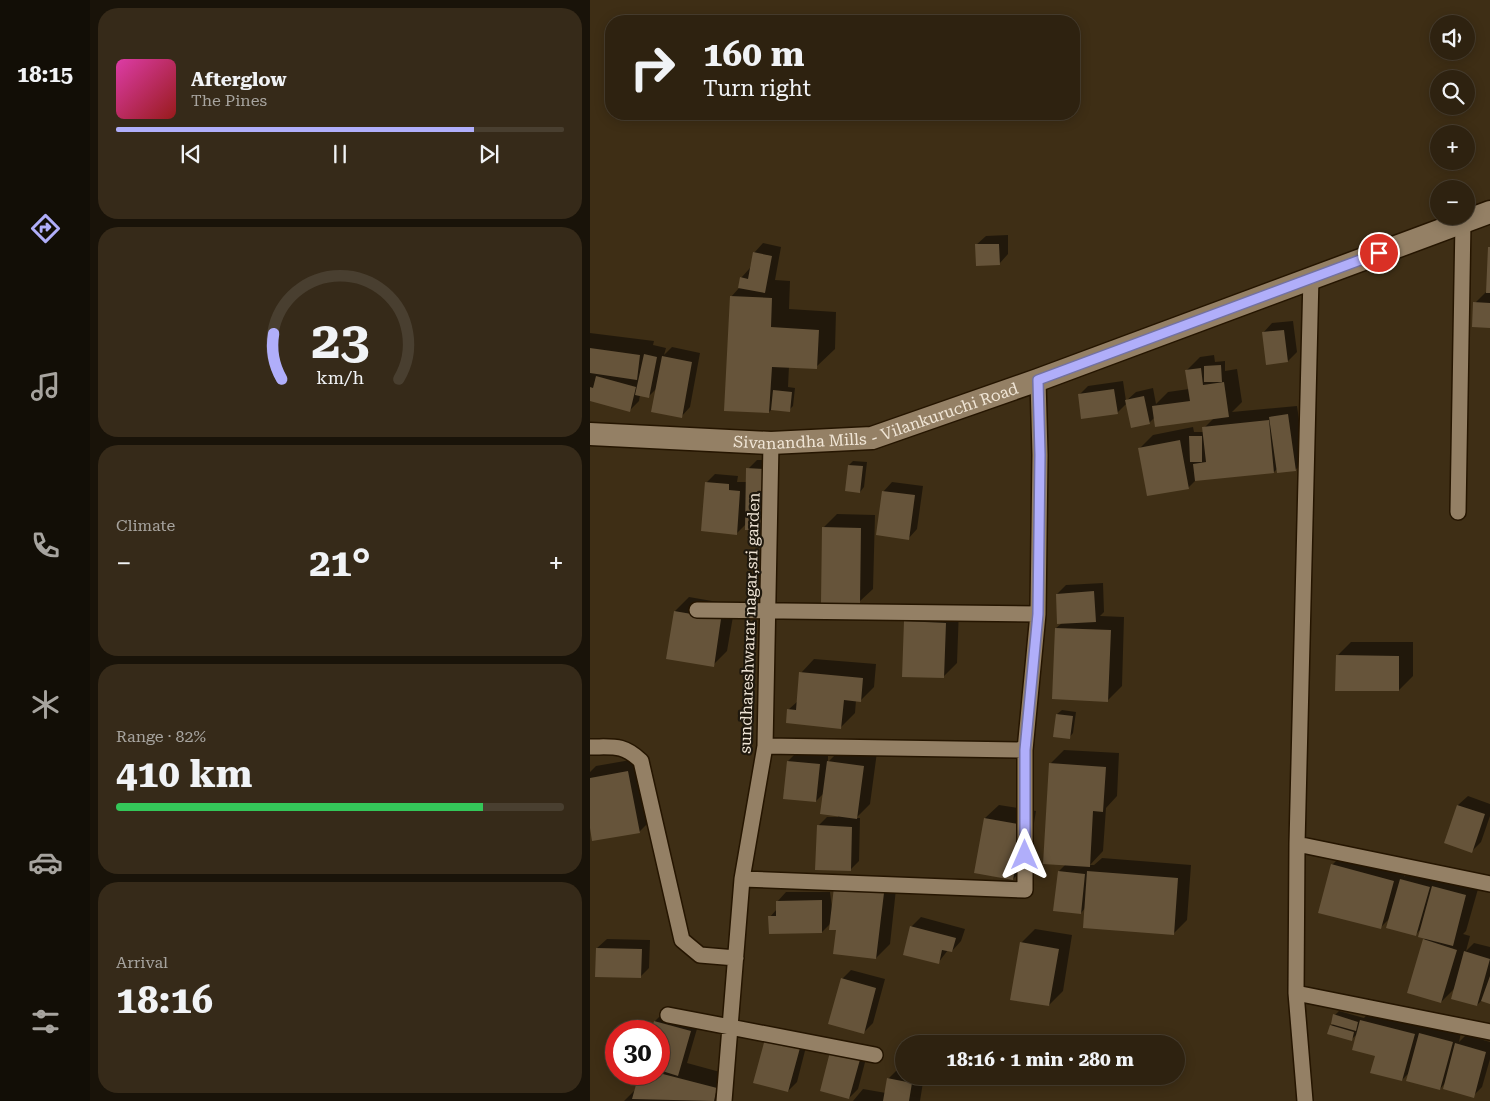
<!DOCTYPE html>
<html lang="en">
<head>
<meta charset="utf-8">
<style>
  body { margin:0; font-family:"Roboto Serif",serif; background:#362a19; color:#f1f3f6; height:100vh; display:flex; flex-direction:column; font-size:19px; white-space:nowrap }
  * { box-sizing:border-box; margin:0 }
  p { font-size:16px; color:#a7a49f }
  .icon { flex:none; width:28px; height:28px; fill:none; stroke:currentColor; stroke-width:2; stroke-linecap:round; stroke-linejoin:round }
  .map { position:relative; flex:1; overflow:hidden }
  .details { display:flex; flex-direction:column; gap:8px; padding:8px; background:#191309; width:500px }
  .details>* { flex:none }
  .banner { position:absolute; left:15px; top:15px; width:475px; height:105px; border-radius:20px; box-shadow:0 2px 12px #0003,0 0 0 1px #493f30; background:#2e2210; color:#f1f3f6; overflow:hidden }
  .controls { position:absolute; left:840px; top:15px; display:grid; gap:10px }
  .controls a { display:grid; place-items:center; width:45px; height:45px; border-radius:50%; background:#2e2210; box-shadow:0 2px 12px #0003,0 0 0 1px #493f30; font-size:25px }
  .speed { position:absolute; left:15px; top:1020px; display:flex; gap:10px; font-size:25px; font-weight:700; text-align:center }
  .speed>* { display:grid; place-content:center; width:65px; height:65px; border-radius:50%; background:#2e2210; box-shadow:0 2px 12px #0003,0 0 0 1px #493f30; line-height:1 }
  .speed .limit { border:8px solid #d22; background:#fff; color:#111 }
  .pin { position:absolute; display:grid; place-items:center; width:42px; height:42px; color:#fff; margin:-21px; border:2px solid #fff; border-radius:50%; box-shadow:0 1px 5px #0007 }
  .me { position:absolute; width:55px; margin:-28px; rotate:0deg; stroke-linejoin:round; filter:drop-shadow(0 0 4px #0008) }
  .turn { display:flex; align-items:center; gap:18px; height:105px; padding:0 15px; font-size:22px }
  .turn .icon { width:65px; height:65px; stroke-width:2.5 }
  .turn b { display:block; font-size:35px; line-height:42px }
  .big { font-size:38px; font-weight:700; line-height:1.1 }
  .details .tile { flex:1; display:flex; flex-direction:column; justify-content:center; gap:8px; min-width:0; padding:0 18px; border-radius:20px; background:#362a19 }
  .details .dial { align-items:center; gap:0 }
  .dial svg { height:130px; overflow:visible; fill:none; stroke:#493f30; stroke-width:7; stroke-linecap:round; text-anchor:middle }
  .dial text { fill:#f1f3f6; stroke:none }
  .song { display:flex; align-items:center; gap:15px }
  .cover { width:60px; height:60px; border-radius:8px; background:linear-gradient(135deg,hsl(320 70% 55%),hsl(0 70% 35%)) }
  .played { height:5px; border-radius:2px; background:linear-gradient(90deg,#b0aefa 80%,#493f30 80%) }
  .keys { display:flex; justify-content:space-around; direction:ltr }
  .heat { display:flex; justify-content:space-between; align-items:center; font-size:28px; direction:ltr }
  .charge { height:8px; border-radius:4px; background:linear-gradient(90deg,#34c759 82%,#493f30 0) }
  .trip { position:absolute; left:305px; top:1035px; width:290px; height:50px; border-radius:25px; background:#2e2210; box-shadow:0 2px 12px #0003,0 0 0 1px #493f30; font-weight:700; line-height:50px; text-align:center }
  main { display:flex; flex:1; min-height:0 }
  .tab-bar { display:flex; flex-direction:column; width:90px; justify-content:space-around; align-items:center; background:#120e06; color:#a7a49f }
  .tab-bar .icon { width:35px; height:35px }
  .tab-bar .active { color:#b0aefa }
  .tab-bar b { font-size:22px; color:#f1f3f6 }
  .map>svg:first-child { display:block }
  .shadow { fill:#0007 }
  .building { fill:#66543a }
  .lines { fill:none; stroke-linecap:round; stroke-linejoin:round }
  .minor-casing { stroke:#251500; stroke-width:18 }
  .secondary-casing { stroke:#251500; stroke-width:25 }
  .minor { stroke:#948065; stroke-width:15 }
  .secondary { stroke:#948065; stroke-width:22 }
  .route-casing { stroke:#7271a2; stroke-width:12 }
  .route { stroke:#b0aefa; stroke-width:9 }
  .labels { text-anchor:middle; stroke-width:4.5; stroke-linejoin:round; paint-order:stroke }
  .street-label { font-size:16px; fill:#f0e5d6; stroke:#1f180d }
</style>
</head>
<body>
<main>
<nav class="tab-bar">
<b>18:15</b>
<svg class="icon active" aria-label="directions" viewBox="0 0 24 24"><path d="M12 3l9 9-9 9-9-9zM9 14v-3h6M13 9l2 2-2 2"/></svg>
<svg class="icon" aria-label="music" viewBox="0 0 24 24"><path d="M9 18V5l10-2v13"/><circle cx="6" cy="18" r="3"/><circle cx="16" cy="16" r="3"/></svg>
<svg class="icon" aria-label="phone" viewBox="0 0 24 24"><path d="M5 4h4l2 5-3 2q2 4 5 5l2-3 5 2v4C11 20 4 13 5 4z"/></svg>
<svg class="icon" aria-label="climate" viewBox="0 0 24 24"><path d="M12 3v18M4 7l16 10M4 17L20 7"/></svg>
<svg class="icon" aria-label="car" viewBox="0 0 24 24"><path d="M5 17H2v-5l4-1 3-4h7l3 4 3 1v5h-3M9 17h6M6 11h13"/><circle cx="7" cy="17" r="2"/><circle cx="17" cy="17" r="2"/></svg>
<svg class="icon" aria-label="filters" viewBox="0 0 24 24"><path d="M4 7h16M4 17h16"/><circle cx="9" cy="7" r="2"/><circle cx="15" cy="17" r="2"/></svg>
</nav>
<section class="details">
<div class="tile">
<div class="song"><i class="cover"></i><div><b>Afterglow</b><p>The Pines</p></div></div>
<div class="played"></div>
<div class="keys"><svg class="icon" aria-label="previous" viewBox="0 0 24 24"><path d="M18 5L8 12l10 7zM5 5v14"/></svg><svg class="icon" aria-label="pause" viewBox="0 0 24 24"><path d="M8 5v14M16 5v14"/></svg><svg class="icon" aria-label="next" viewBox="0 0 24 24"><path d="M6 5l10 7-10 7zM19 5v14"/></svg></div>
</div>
<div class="tile dial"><svg viewBox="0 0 100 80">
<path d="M14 69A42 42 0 1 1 86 69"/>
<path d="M14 69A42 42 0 0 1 9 41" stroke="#b0aefa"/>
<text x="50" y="56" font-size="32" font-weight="700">23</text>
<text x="50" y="72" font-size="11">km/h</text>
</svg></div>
<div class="tile"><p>Climate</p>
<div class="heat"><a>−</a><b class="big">21°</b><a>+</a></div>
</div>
<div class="tile"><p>Range · 82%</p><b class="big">410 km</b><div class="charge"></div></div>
<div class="tile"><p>Arrival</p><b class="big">18:16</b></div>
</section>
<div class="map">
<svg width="900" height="1101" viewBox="0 0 900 1101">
  <rect width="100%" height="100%" fill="#3e2e15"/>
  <path class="shadow" d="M 418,235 L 418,254 L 409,264 L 386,245 L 396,236 Z
    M 173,243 L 191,247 L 185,280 L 200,281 L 199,309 L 246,312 L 245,349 L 226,367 L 199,366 L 198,387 L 205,388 L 203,406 L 199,410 L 182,409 L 179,412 L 141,297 L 149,288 L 151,278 L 160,268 L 164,253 Z
    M 900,247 L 900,327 L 885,303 L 897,291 Z
    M 703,321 L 707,352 L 698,361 L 673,333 L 682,323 Z
    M 0,333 L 64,341 L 63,345 L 76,348 L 74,355 L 82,347 L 110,353 L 100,407 L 91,417 L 67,388 L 58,397 L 50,395 L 49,401 L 40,410 L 0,400 Z
    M 624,355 L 625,362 L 635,361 L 635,371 L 647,369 L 652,402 L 642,412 L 707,406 L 715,461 L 705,470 L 688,468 L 684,472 L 606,480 L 598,488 L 549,449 L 563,435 L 603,427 L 604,432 L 614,432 L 614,428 L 624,418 L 565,417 L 559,423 L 537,403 L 527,413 L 489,395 L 498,386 L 533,381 L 536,401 L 546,392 L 563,388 L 566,404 L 578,392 L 599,389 L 596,371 L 610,357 Z
    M 167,460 L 184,460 L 156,524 L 147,533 L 116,483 L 125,474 L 148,476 L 147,482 L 157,482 L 158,469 Z
    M 263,461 L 277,462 L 274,487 L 270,492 L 259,465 Z
    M 302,482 L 333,486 L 327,529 L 318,539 L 293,492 Z
    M 247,514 L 285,515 L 283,589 L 269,602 L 233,528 Z
    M 513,583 L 514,612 L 510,616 L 534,617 L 532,686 L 518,700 L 466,628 L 472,623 L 467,594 L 476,585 Z
    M 99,597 L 145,605 L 137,651 L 123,665 L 85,611 Z
    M 329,608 L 369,609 L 367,663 L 353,677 L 315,622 Z
    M 761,642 L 823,642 L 823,676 L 809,690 L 747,656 Z
    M 224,659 L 286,664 L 284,687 L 270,701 L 266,700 L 265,713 L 251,727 L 198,710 L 208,701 L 211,673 Z
    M 472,710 L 486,712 L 483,733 L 479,738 L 467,714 Z
    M 252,748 L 287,752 L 280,804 L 266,818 L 270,818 L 269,861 L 260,870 L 228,826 L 237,817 L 248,817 L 248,815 L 234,793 L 226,801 L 198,761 L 207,752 L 238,755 L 238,762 Z
    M 474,750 L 529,753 L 527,796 L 516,808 L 513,851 L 500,865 L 504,865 L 512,858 L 601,865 L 597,920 L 583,934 L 495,908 L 491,913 L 469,871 L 476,864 L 460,764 Z
    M 52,758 L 63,818 L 49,832 L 0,820 L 0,772 L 6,766 Z
    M 878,796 L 900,804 L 900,816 L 891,842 L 882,851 L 856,842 L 868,805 Z
    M 409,805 L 446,811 L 437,865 L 423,879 L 395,818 Z
    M 756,851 L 817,867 L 814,877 L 821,870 L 848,878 L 847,882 L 857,873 L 890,882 L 876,931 L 873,934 L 880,936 L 876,951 L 884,943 L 900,947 L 900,1002 L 892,1000 L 887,1005 L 865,988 L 851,1002 L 834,940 L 836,938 L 831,929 L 825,935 L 800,918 L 790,928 L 742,865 Z
    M 259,874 L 307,880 L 300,944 L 286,958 L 241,923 L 232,932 L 180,917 L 187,909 L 187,902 L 196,892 L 240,892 L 242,908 L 245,888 Z
    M 331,917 L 375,929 L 371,941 L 362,951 L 358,950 L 348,963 L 321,927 Z
    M 445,929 L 482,935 L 473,991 L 459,1005 L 431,943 Z
    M 17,939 L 60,940 L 59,968 L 50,977 L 7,948 Z
    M 261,970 L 295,979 L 283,1023 L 273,1033 L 252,979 Z
    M 785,1006 L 838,1020 L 836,1027 L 839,1024 L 871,1033 L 869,1042 L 876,1035 L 900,1042 L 900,1059 L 892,1087 L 883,1096 L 856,1082 L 850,1089 L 820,1072 L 812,1080 L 768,1033 L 762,1039 L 741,1026 L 744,1023 L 745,1015 L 749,1011 L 774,1018 Z
    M 74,1012 L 109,1022 L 97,1063 L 141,1075 L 134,1101 L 34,1101 L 46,1089 L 50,1074 L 69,1074 L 69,1031 L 62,1031 L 65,1021 Z
    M 218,1039 L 207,1082 L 198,1091 L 164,1082 Z
    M 252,1040 L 279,1047 L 268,1089 L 259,1098 L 243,1049 Z
    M 312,1065 L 314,1076 L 334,1076 L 330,1101 L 263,1101 L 273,1089 L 296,1093 L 298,1079 Z"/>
  <path class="building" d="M 385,244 L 409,244 L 410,265 L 386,266 Z
    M 898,247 L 900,247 L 900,293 L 896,293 Z
    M 163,252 L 182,256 L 175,293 L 148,288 L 150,277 L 158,279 Z
    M 140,296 L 182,298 L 181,327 L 229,330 L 227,369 L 182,367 L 179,413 L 134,411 Z
    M 883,302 L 900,303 L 900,328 L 882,327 Z
    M 694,330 L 698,362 L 676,365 L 672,332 Z
    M 0,348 L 50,355 L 47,380 L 0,373 Z
    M 54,354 L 67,357 L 59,398 L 45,395 Z
    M 72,356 L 102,362 L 92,418 L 61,412 Z
    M 631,365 L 632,382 L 614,382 L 614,366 Z
    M 611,368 L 613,385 L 634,382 L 639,417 L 565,427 L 562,406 L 600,401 L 595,370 Z
    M 6,376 L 46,387 L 40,412 L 0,401 L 0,387 L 3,388 Z
    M 524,389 L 528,414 L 491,419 L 488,394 Z
    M 183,390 L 202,392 L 200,412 L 181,410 Z
    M 554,396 L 560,424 L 541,428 L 535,400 Z
    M 698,414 L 706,471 L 687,473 L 679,417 Z
    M 679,420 L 684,473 L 605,481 L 603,464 L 616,462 L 612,427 Z
    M 599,436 L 612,436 L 612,462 L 600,462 Z
    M 590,440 L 599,489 L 557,496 L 548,448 Z
    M 258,465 L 273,466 L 270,493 L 255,491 Z
    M 156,468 L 175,469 L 174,530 L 155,530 Z
    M 115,482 L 139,484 L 139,490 L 150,491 L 147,535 L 111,531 Z
    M 292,491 L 325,495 L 319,540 L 286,535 Z
    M 232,527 L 271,528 L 270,604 L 231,603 Z
    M 504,591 L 506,622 L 467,624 L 466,594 Z
    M 84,611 L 131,619 L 124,667 L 76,659 Z
    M 314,621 L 356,623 L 354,678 L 312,677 Z
    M 465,628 L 521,630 L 518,702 L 462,699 Z
    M 746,655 L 809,656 L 809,691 L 745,691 Z
    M 209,672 L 273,678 L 271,702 L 254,700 L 251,729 L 196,723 L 197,709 L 206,710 Z
    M 466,714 L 483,716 L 480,739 L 463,737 Z
    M 197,761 L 230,764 L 226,802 L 193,799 Z
    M 237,761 L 274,766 L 267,819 L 230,814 Z
    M 459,763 L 516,767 L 513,812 L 503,811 L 500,867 L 453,864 Z
    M 38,771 L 50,833 L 2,841 L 0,828 L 0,778 Z
    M 867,805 L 895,814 L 882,853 L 854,843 Z
    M 394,818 L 433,825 L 423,880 L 384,873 Z
    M 227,825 L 262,827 L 261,871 L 225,870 Z
    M 741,864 L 804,881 L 791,929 L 728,913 Z
    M 468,871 L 495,874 L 491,914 L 463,911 Z
    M 497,871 L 588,878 L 584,935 L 493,928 Z
    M 810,879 L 840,887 L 826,936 L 796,928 Z
    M 842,886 L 876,895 L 863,946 L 828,937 Z
    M 244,887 L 294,893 L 286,959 L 243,954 L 246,930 L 239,930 Z
    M 232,900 L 232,933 L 179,934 L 178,916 L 186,916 L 186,901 Z
    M 320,926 L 366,938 L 362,952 L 352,950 L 349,964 L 313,955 Z
    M 833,939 L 867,950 L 851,1003 L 817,993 Z
    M 430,942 L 469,949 L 459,1006 L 420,1000 Z
    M 6,948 L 52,949 L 51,978 L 5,977 Z
    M 874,951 L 900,959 L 887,1006 L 861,999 Z
    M 900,976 L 900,1004 L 891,1001 Z
    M 251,978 L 286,988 L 274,1034 L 238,1024 Z
    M 743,1014 L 768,1022 L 766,1031 L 741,1024 Z
    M 770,1020 L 825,1034 L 812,1081 L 780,1073 L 785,1056 L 762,1050 Z
    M 64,1021 L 101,1031 L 88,1076 L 69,1070 L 69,1031 L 61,1031 Z
    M 740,1025 L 764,1032 L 762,1041 L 737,1034 Z
    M 829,1033 L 863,1042 L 850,1090 L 816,1081 Z
    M 175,1039 L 210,1048 L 198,1092 L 163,1083 Z
    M 865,1043 L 896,1052 L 884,1098 L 853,1089 Z
    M 241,1048 L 271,1056 L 259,1099 L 230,1091 Z
    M 69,1073 L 127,1088 L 124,1101 L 42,1099 L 49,1074 Z
    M 297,1078 L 322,1083 L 319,1101 L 293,1101 Z"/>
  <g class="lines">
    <g class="minor-casing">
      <path id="minor" d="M 721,277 L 707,844 L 706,993 L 900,1032
        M 868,512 L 873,222
        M 107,610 L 448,614
        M 175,746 L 435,750
        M 0,747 C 24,747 33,744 51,761 L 92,940 L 110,955 L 146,958
        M 707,844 L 900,884
        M 152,879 L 435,890 L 435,750 L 448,614 L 450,455 L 448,380
        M 706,993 L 715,1101
        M 78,1015 L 285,1055
        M 134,1101 L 152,879 L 175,746 L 181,443"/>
    </g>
    <g class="secondary-casing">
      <g id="secondary">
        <path id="s1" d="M 0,434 L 181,443 L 282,438 L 448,380 L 900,212"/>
      </g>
    </g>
    <use href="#minor" class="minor"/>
    <use href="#secondary" class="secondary"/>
  </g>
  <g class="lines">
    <g class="route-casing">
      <path id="route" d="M 435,855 L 435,750 L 448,614 L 450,455 L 448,380 L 789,253"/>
    </g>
    <use href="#route" class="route"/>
  </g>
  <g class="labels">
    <g class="street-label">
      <text dy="6" stroke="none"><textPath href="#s1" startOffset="290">Sivanandha Mills - Vilankuruchi Road</textPath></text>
      <text transform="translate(159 623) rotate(-88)" y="6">sundhareshwarar nagar,sri garden</text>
    </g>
  </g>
</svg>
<div class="controls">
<a><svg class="icon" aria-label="sound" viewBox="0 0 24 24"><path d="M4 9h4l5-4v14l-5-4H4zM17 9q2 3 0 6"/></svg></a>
<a><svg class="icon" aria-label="search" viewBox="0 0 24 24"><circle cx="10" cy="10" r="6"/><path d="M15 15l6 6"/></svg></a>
<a>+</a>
<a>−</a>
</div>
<div class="speed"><div class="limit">30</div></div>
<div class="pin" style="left:789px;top:253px;background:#d93025"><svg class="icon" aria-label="arrive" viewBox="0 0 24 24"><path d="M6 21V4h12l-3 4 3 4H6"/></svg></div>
<svg class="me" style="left:435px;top:855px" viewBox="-20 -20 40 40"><path d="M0-17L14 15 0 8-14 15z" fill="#b0aefa" stroke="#fff" stroke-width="4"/></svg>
<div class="trip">18:16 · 1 min · 280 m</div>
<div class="banner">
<div class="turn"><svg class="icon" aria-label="right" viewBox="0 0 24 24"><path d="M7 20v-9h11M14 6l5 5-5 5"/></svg><div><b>160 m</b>Turn right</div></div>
</div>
</div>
</main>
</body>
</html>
